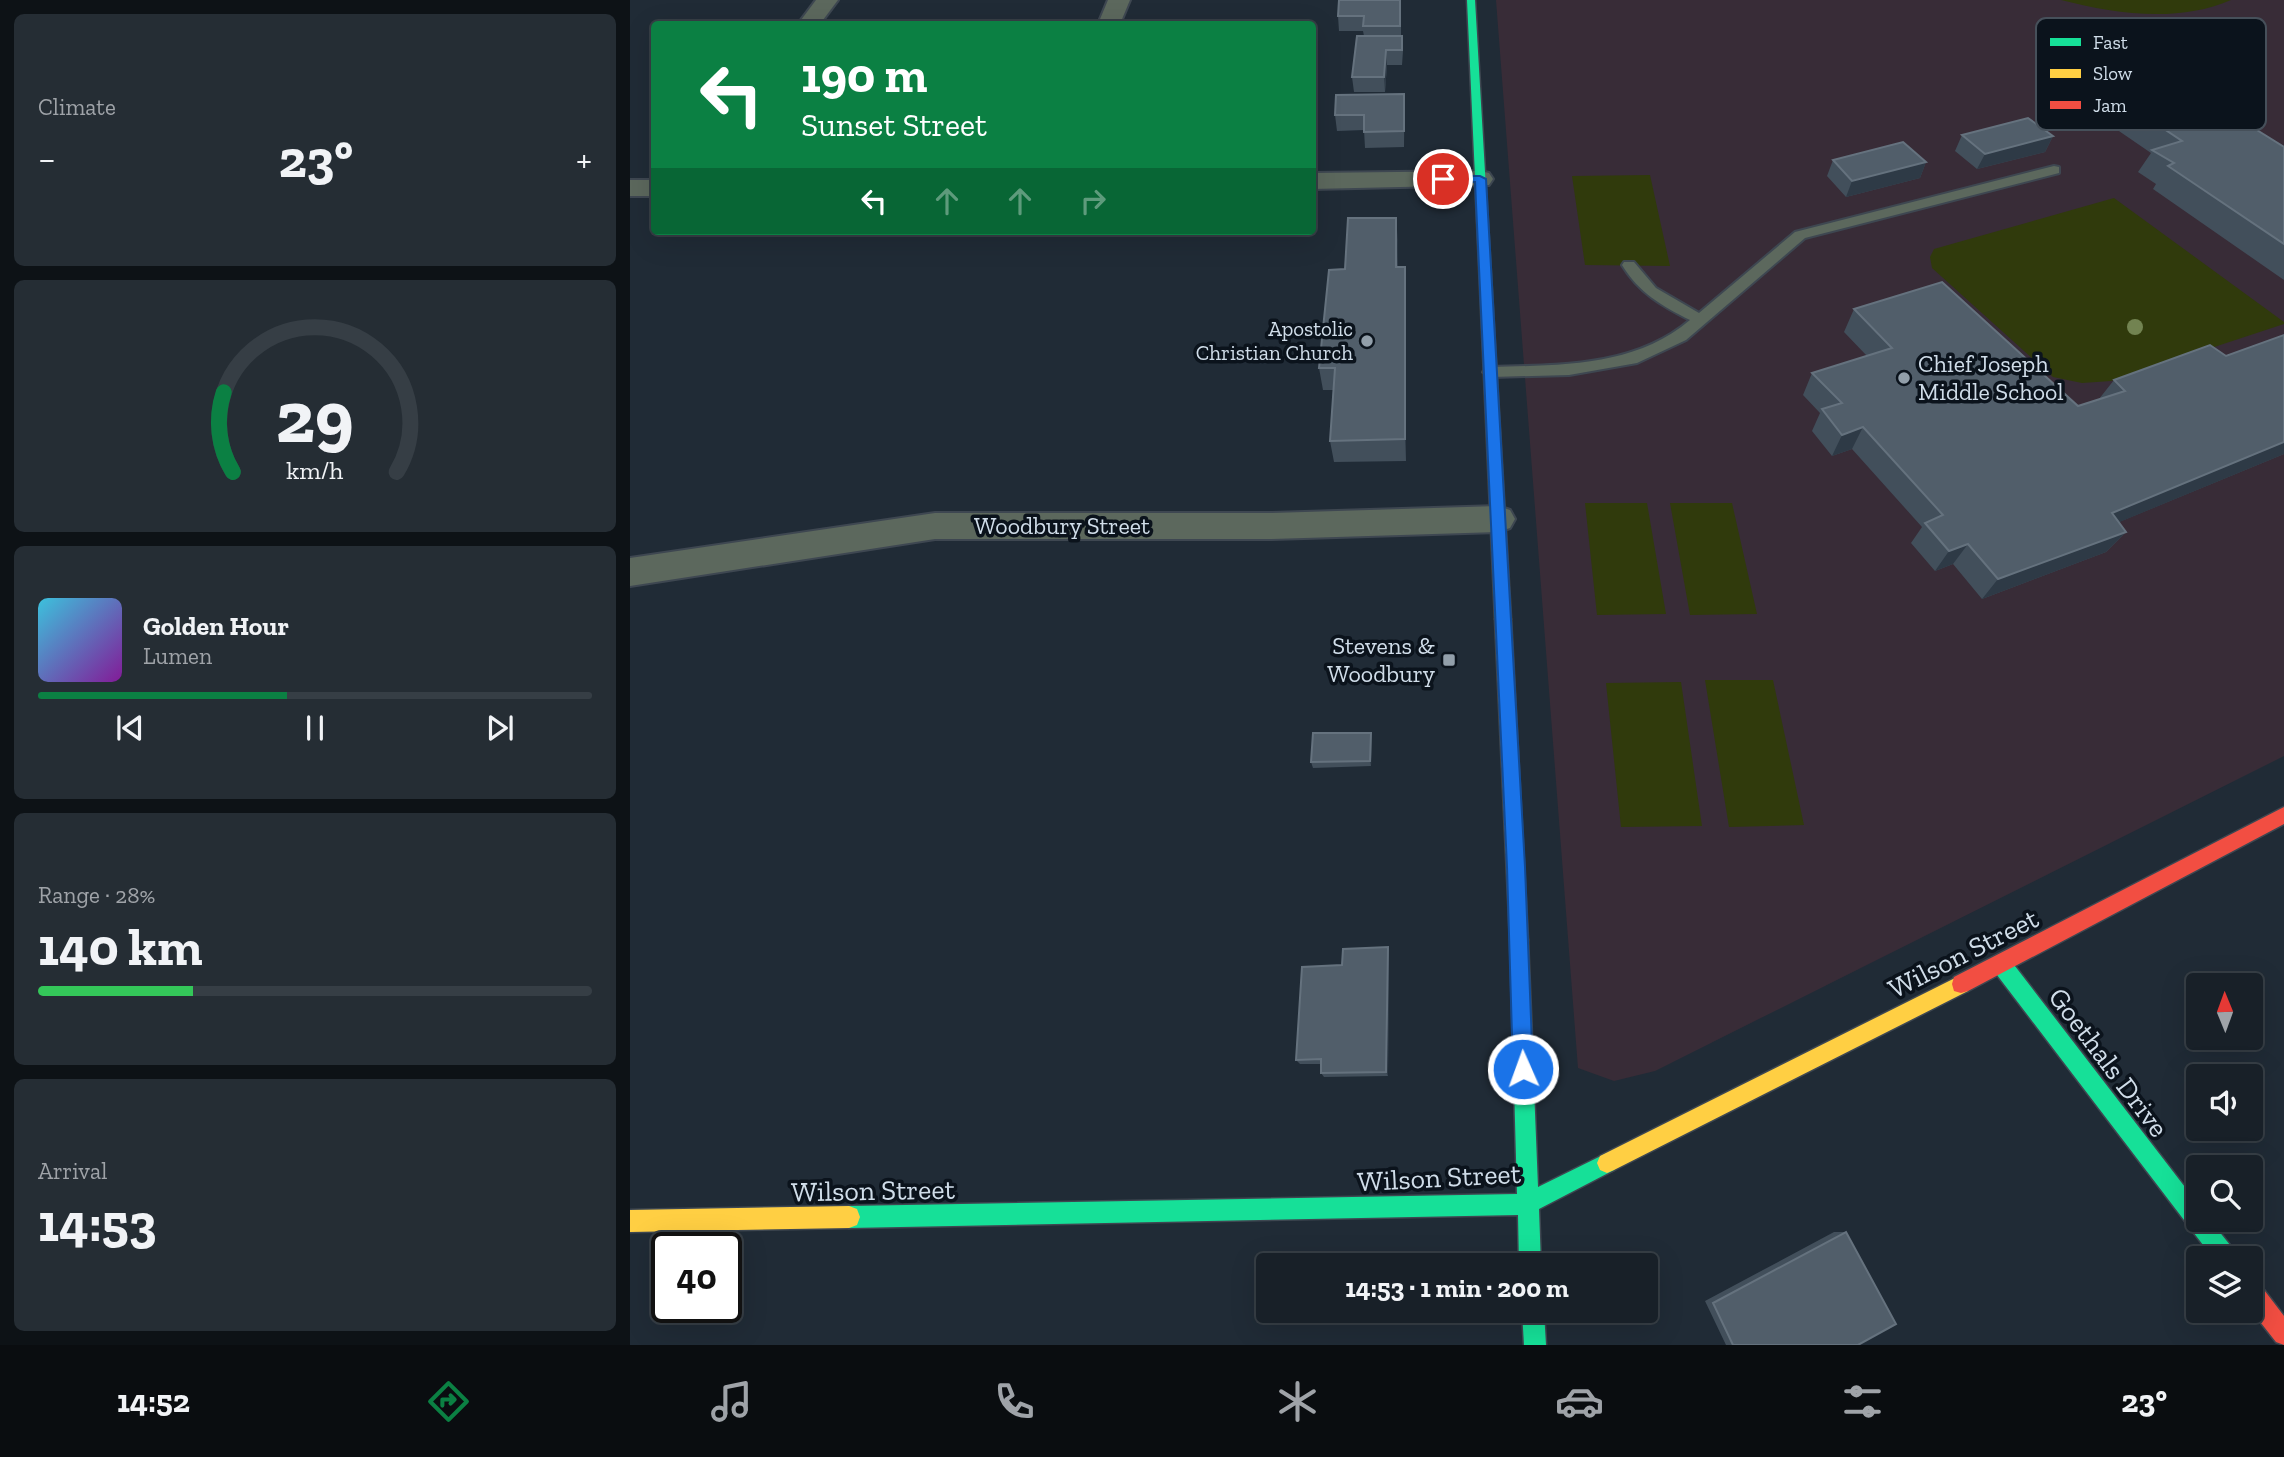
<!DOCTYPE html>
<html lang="en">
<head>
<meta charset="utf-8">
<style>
  body { margin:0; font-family:"Zilla Slab",serif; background:#252d34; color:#f1f3f6; height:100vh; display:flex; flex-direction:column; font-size:26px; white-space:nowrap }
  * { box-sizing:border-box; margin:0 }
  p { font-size:23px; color:#9fa3a8 }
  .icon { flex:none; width:38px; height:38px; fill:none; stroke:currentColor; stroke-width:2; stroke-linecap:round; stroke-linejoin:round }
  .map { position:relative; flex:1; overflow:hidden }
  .drawer { display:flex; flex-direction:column; gap:14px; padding:14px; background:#0d1216; width:630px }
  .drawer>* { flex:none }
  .guide { position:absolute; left:21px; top:21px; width:665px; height:214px; border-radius:7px; box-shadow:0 7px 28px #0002,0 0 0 2px #363e45; background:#0b8043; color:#fff; overflow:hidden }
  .needle { width:46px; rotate:359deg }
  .buttons { position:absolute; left:1556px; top:973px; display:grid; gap:14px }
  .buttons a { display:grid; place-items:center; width:77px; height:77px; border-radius:7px; background:#182028; box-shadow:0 7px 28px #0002,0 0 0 2px #363e45; font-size:35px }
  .speed { position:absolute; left:21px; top:1232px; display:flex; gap:14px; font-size:35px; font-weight:700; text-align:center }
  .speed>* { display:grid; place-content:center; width:91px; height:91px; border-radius:50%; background:#182028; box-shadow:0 7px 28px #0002,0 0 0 2px #363e45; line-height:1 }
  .speed .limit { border:4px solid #111; border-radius:10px; background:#fff; color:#111 }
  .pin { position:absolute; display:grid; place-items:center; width:60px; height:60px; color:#fff; margin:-30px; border:4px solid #fff; border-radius:50%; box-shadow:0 2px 7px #0007 }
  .me { position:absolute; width:77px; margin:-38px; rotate:358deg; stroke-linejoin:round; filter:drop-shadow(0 0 5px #0008) }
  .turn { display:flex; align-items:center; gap:24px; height:147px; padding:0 35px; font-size:32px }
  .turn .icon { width:91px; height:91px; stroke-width:2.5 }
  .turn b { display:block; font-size:49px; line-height:60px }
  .lanes { display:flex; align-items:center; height:66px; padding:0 35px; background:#0003; justify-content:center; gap:35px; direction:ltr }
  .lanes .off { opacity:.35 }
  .big { font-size:52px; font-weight:700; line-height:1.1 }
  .drawer .tile { flex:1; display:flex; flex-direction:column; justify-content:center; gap:10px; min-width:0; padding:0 24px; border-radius:10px; background:#252d34 }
  .drawer .dial { align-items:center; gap:0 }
  .dial svg { height:182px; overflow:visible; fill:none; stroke:#363e45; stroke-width:7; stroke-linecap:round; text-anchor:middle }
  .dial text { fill:#f1f3f6; stroke:none }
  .song { display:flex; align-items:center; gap:21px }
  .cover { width:84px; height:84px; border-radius:10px; background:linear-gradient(135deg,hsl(190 70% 55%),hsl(290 70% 35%)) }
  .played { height:7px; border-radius:4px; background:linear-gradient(90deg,#0b8043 45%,#363e45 45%) }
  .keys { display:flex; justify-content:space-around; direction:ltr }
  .heat { display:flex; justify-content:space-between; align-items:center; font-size:38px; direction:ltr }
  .charge { height:10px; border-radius:5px; background:linear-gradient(90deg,#34c759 28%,#363e45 0) }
  .trip { position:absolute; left:626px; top:1253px; width:402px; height:70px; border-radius:7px; background:#182028; box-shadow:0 7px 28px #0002,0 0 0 2px #363e45; font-weight:700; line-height:70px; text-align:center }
  .menu { display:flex; height:112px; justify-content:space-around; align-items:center; background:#0a0d10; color:#9fa3a8 }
  .menu .icon { width:49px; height:49px }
  .menu .selected { color:#0b8043 }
  .menu b { font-size:32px; color:#f1f3f6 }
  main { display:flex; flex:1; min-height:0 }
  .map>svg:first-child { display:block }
  .education { fill:#382c37 }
  .green { fill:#303a0c }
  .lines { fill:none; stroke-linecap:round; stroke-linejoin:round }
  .lane-casing { stroke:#3e4751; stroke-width:4 }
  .street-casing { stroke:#3e4751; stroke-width:4 }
  .fast-casing { stroke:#3e4751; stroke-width:3 }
  .slow-casing { stroke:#3e4751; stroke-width:3 }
  .jam-casing { stroke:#3e4751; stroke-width:3 }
  .lane { fill:#5c685d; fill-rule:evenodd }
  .street { fill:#5c685d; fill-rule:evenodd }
  .fast { fill:#16e098; fill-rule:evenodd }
  .slow { fill:#ffcf43; fill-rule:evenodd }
  .jam { fill:#f24e42; fill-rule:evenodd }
  .tree { fill:#728351 }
  .wall { fill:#424f5b }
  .shaded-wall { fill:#2e3a46 }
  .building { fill:#515e6a; stroke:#65727e; stroke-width:2 }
  .route { fill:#1a73e8; stroke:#114b97; stroke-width:2 }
  .poi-dot { fill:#929faa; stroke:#0b131c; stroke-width:2.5 }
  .labels { text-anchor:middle; stroke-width:7; stroke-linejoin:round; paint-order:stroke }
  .far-poi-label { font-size:21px; fill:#d0dde9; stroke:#0b131c; text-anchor:end }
  .poi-label { font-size:24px; fill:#d0dde9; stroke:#0b131c; text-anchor:start }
  .street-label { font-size:24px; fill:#d0dde9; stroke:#0b131c }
  .near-street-label { font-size:28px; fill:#d0dde9; stroke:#0b131c }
  .key { fill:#0b131c; stroke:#46505a; stroke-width:2 }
  .key-label { font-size:19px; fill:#d0dde9 }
</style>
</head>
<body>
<main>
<section class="drawer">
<div class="tile"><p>Climate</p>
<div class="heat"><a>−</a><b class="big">23°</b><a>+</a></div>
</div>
<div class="tile dial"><svg viewBox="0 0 100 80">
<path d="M14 69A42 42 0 1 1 86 69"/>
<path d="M14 69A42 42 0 0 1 10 34" stroke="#0b8043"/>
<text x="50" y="56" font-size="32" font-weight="700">29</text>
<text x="50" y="72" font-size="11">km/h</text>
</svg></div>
<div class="tile">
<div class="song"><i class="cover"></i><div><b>Golden Hour</b><p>Lumen</p></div></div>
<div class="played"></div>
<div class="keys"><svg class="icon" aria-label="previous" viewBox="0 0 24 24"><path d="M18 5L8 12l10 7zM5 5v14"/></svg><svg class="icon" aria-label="pause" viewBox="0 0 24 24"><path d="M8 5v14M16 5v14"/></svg><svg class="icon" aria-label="next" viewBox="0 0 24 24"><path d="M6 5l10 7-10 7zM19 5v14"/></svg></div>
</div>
<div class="tile"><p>Range · 28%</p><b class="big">140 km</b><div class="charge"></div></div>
<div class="tile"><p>Arrival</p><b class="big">14:53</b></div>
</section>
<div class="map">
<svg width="1654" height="1345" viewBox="0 0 1654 1345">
  <rect width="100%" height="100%" fill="#202b36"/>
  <path class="education" d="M 866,0 L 1654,0 L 1654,756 L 1025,1071 L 984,1081 L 948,1068 Z"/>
  <path class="green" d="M 1431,0 L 1601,0 C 1548,23 1486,14 1431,0 Z
    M 1020,175 L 1040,266 L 955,265 L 942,176 Z
    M 1484,198 L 1654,322 L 1654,324 L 1481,381 L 1452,383 L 1423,377 L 1302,268 L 1300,257 L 1304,249 Z
    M 955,503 L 1017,503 L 1036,614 L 967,615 Z
    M 1040,503 L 1102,503 L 1127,614 L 1060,615 Z
    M 1075,680 L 1143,680 L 1174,825 L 1099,827 Z
    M 1051,682 L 1072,826 L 991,827 L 976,683 Z"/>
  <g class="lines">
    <g class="lane-casing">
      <path id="lane" d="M 1424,166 L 1429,167 L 1429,173 L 1175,238 L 1056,340 L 1007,363 L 939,375 L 861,377 L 853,372 L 861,367 C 930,365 1005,367 1060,320 C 1032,306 1009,293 992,265 L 994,262 L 1004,262 L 1026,288 L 1069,313 L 1165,232 Z"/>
    </g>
    <g class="street-casing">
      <path id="street" d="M 186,0 L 208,0 L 190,24 L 168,24 Z
        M 478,0 L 500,0 L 490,24 L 468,24 Z
        M 850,171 L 859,173 L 863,179 L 859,185 L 682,189 L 682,173 Z
        M 0,180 L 24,180 L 24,196 L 0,196 Z
        M 868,506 L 880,510 L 885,519 L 880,528 L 868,532 L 642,539 L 305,539 L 0,586 L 0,558 L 305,513 L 642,513 Z"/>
    </g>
    <g class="fast-casing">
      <path id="fast" d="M 837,0 L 845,0 L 881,619 L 878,623 L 868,623 L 865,619 Z
        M 889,931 L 896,933 L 898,940 L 908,1187 L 977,1153 L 984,1156 L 987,1163 L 984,1170 L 909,1209 L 911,1265 L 889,1265 L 888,1215 L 219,1228 L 211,1225 L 208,1217 L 211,1209 L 219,1206 L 887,1194 L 880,940 L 882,933 Z
        M 1371,955 L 1378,957 L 1568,1204 L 1568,1220 L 1580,1220 L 1604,1250 L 1607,1258 L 1583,1258 L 1364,971 L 1362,964 L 1364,957 Z
        M 892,1311 L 914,1311 L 916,1345 L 894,1345 Z"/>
    </g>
    <g class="slow-casing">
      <path id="slow" d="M 873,613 L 878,615 L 881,619 L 898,940 L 896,947 L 889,949 L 882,947 L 880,940 L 865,619 L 868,615 Z
        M 1331,975 L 1338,977 L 1340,984 L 1338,991 L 984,1170 L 977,1173 L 970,1170 L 967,1163 L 970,1156 Z
        M 219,1206 L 227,1209 L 230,1217 L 227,1225 L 219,1228 L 0,1232 L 0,1210 Z"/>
    </g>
    <g class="jam-casing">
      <path id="jam" d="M 1654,807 L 1654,824 L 1338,991 L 1331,993 L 1324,991 L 1322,984 L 1324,977 Z
        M 1620,1279 L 1628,1282 L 1654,1316 L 1654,1345 L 1646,1342 L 1620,1309 Z"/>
    </g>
    <use href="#lane" class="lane"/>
    <use href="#street" class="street"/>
    <use href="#fast" class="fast"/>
    <use href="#slow" class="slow"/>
    <use href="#jam" class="jam"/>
  </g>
  <circle class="tree" cx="1505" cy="327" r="8"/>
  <path class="wall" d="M 771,0 L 771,36 L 773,51 L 772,65 L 757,65 L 755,92 L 724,92 L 722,77 L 734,36 L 733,31 L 709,31 L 708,16 Z
    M 1447,71 L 1594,128 L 1654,147 L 1654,280 L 1523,189 L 1526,184 L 1508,172 L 1521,153 L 1435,94 Z
    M 774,94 L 774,147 L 735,148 L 734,130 L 707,131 L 705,115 Z
    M 1332,135 L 1423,136 L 1415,152 L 1347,169 L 1325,151 Z
    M 1203,160 L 1296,162 L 1290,178 L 1216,197 L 1197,176 Z
    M 766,218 L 768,267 L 776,290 L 776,461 L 704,462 L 700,441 L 703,390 L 693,390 L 689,368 L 715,269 Z
    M 1224,309 L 1448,406 L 1469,399 L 1484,380 L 1596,356 L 1654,335 L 1654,454 L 1489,522 L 1496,532 L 1476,552 L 1352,599 L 1323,564 L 1305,571 L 1281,543 L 1292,527 L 1222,449 L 1202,456 L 1182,431 L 1190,413 L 1173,395 L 1182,373 L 1237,356 L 1214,332 Z
    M 742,738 L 741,766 L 683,768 L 681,762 Z
    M 758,947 L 759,954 L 758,1076 L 694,1077 L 691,1073 L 691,1064 L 670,1064 L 666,1060 L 712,965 Z
    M 1204,1232 L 1216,1232 L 1228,1345 L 1096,1345 L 1075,1301 Z"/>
  <path class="shaded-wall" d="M 756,50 L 757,65 L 755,92 L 754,77 Z
    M 774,94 L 775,109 L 774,147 Z
    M 1423,136 L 1415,152 L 1347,169 L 1355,154 Z
    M 1296,162 L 1290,178 L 1216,197 L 1222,181 Z
    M 766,218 L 768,240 L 767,290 L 766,267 Z
    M 775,267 L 776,290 L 776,461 L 775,439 Z
    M 1233,427 L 1222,449 L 1202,456 L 1212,435 Z
    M 1654,442 L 1654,454 L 1463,533 L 1482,513 Z
    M 1496,532 L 1476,552 L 1352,599 L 1368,579 Z
    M 1338,544 L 1323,564 L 1305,571 L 1319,551 Z
    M 741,733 L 742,738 L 741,766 L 740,761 Z
    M 758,947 L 759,954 L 758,1076 L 756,1072 Z"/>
  <path class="building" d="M 709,0 L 770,0 L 770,26 L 733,26 L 734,16 L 708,16 Z
    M 727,36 L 772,36 L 772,50 L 756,50 L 754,77 L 722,77 Z
    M 1487,60 L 1594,128 L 1614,122 L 1654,147 L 1654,244 L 1538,166 L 1544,163 L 1522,150 L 1552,141 L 1447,71 Z
    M 774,94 L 774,131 L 734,132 L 734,115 L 705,115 L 706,95 Z
    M 1398,118 L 1423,136 L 1355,154 L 1332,135 Z
    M 1273,142 L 1296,162 L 1222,181 L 1203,160 Z
    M 718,218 L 766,218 L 766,267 L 775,267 L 775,439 L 700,441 L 705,368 L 689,368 L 699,270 L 715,269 Z
    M 1312,282 L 1448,406 L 1495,391 L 1484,380 L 1580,345 L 1596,356 L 1654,335 L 1654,442 L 1482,513 L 1496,532 L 1368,579 L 1338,544 L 1319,551 L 1295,523 L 1313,515 L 1233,427 L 1212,435 L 1192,409 L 1212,403 L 1182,373 L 1262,348 L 1224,309 Z
    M 683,733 L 741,733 L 740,761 L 681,762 Z
    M 758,947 L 756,1072 L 691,1073 L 691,1059 L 666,1060 L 672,967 L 712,965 L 713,949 Z
    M 1216,1232 L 1266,1324 L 1228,1345 L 1103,1345 L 1083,1303 Z"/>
  <path class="route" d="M 813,176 L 850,176 L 856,179 L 895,867 L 903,1069 L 900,1076 L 893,1079 L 886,1076 L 883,1069 L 877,867 L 845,182 L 809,182 L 808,179 Z"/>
  <g class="poi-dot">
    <circle cx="737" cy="341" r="7"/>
    <circle cx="1274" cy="378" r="7"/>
    <rect x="812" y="653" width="14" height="14" rx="3.5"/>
  </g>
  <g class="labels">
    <g class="far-poi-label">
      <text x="723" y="336">Apostolic<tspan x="723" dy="24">Christian Church</tspan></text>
    </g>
    <g class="poi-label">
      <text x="1288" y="372">Chief Joseph<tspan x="1288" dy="28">Middle School</tspan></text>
      <text x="805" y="654" text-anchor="end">Stevens &amp;<tspan x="805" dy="28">Woodbury</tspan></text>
    </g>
    <g class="street-label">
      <text x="432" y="534">Woodbury Street</text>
    </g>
    <g class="near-street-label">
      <text transform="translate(1333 953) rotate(-27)" y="10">Wilson Street</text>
      <text transform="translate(1479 1062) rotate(53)" y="10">Goethals Drive</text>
      <text transform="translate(809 1177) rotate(-3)" y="10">Wilson Street</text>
      <text transform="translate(243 1190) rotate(-1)" y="10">Wilson Street</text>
    </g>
  </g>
  <rect x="1406" y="18" width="230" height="112" rx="10" class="key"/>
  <rect x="1420" y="38" width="31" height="8" fill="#16e098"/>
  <rect x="1420" y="69" width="31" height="9" fill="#ffcf43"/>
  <rect x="1420" y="101" width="31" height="8" fill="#f24e42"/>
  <g class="key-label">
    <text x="1463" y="49">Fast</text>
    <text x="1463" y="80">Slow</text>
    <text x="1463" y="112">Jam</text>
  </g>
</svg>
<div class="buttons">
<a><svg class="needle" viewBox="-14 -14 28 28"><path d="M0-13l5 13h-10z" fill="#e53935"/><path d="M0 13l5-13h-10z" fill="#9fa3a8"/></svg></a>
<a><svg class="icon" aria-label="sound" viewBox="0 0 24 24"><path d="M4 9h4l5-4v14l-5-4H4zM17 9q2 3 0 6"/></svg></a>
<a><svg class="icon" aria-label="search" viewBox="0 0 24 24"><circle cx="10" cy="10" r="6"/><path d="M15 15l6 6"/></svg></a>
<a><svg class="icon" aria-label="layers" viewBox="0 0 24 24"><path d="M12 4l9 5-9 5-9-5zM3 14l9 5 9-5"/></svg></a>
</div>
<div class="speed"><div class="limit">40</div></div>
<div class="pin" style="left:813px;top:179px;background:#d93025"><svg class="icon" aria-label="arrive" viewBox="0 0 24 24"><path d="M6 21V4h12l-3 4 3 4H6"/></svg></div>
<svg class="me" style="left:893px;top:1069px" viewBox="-20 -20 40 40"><circle r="17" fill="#1a73e8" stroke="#fff" stroke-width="3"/><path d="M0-11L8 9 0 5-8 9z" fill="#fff"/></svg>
<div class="trip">14:53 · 1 min · 200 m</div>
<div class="guide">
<div class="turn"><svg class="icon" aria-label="left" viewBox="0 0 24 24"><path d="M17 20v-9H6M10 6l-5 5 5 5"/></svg><div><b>190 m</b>Sunset Street</div></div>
<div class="lanes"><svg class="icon" aria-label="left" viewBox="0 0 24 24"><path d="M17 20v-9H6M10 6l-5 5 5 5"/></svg><svg class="icon off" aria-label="ahead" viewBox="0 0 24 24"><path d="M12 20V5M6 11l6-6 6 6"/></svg><svg class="icon off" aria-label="ahead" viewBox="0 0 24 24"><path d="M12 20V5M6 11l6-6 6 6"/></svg><svg class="icon off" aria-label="right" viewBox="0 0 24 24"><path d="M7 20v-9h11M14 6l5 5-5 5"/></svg></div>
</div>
</div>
</main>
<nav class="menu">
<b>14:52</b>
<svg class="icon selected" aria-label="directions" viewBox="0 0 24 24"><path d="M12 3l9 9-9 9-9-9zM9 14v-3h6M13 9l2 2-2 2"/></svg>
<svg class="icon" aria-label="music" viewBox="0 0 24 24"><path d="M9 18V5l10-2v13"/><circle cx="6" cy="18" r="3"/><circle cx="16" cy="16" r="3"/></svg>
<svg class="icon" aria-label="phone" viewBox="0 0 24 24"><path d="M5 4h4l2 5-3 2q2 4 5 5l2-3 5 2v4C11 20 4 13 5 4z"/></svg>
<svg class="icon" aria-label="climate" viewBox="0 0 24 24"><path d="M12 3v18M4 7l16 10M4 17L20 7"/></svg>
<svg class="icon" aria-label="car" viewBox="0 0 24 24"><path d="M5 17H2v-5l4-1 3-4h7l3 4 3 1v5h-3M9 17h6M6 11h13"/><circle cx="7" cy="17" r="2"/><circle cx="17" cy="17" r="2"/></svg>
<svg class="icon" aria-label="filters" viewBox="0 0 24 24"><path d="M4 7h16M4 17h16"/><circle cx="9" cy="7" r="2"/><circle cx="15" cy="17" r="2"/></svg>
<b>23°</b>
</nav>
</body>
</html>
